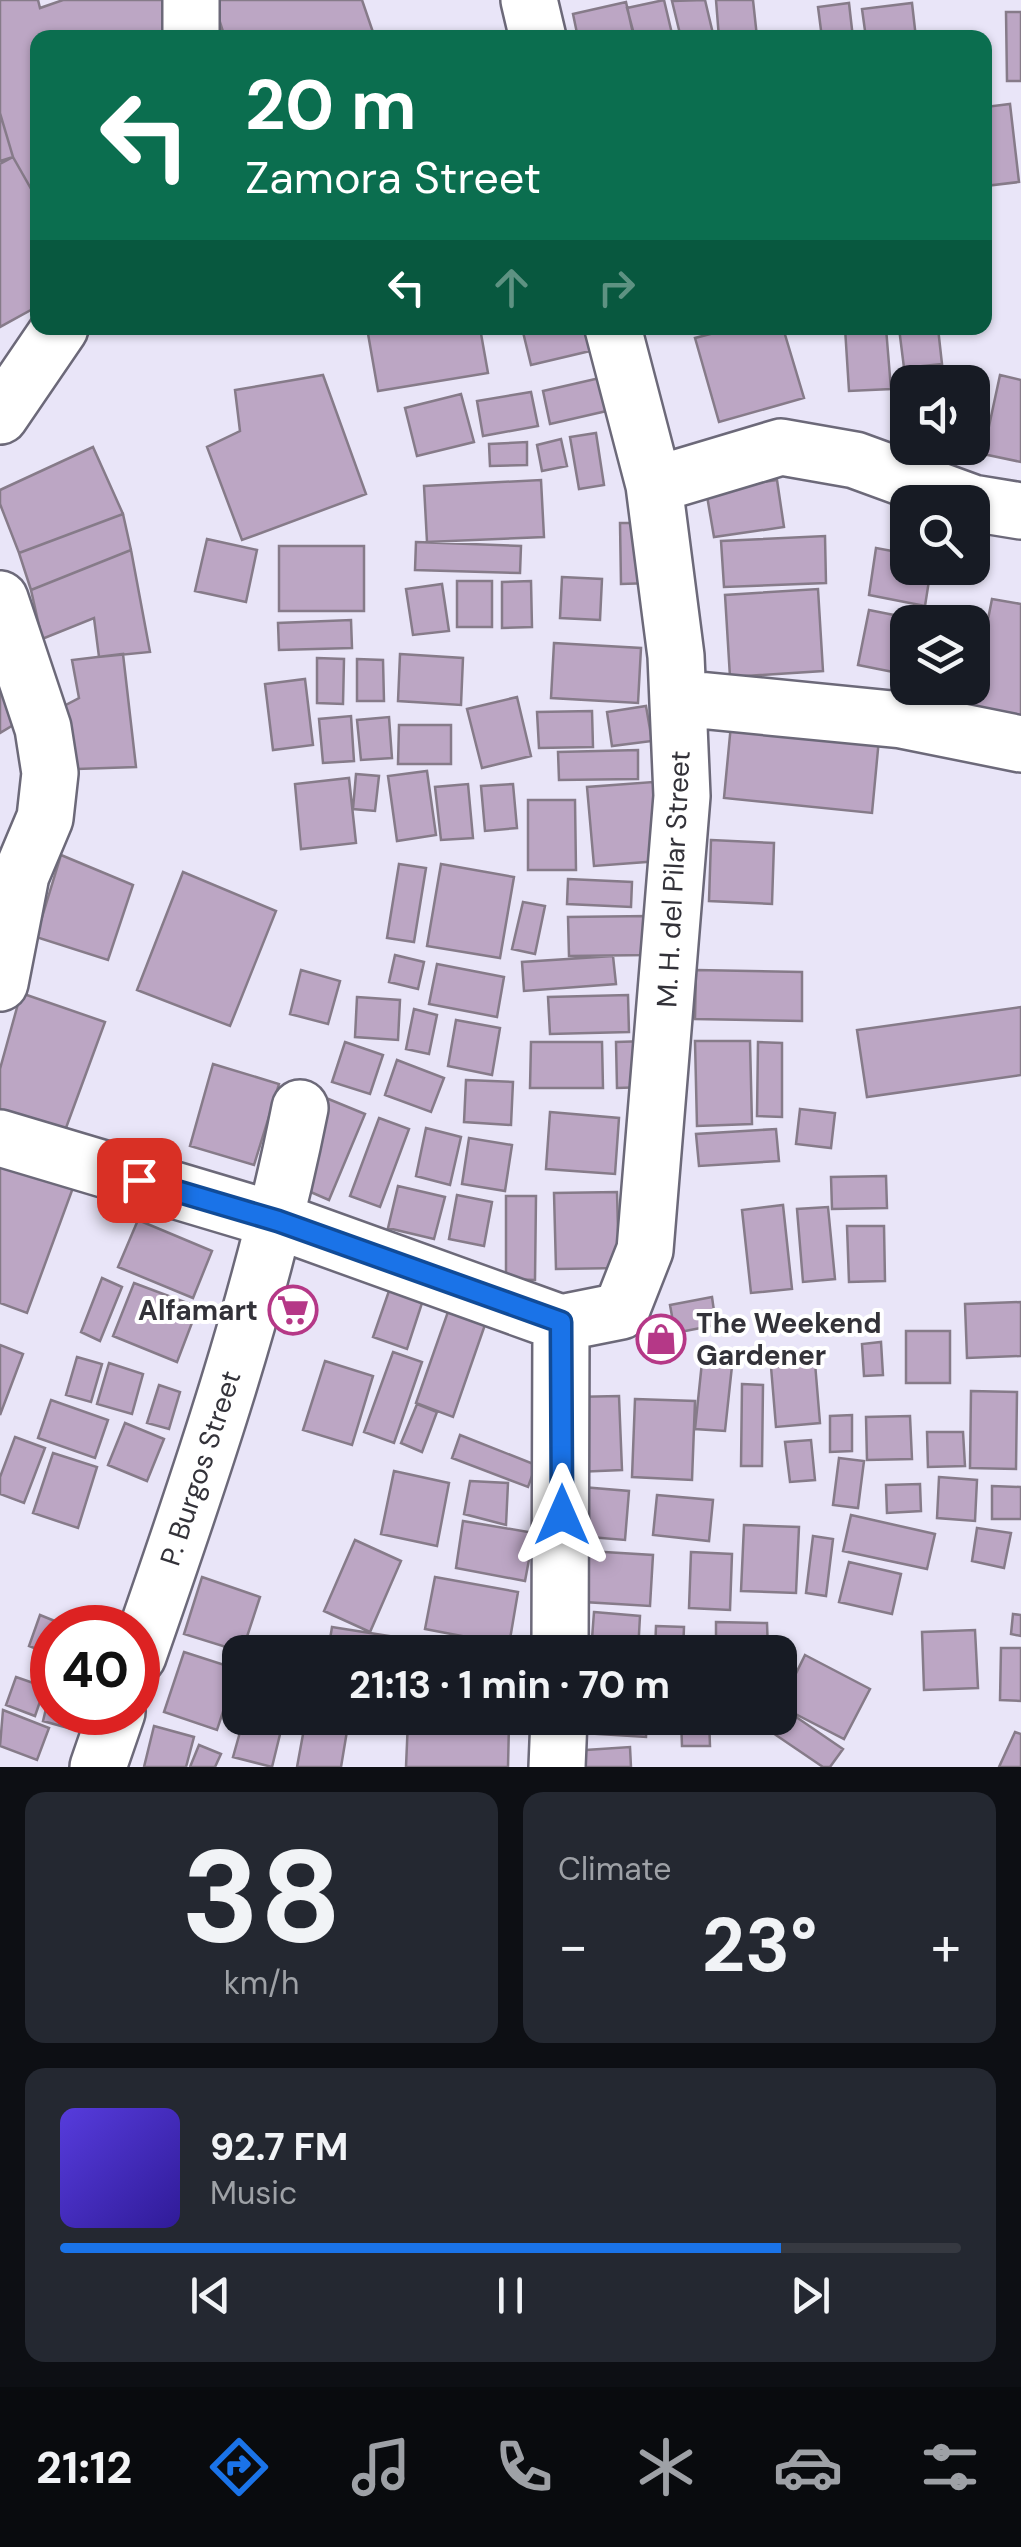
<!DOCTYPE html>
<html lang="en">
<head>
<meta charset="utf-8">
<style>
  body { margin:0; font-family:"DM Sans",sans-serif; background:#242831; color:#f1f3f6; height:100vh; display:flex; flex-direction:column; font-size:38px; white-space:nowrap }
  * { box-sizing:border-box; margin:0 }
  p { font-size:32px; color:#9ea1a6 }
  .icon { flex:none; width:55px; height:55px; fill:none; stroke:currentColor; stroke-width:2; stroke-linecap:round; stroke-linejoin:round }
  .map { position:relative; height:1767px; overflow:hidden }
  .drawer { display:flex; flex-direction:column; gap:25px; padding:25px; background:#0d0f14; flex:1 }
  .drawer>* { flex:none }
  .top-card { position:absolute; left:30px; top:30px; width:962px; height:305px; border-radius:20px; box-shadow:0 2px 8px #0004; background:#0b6e4f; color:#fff; overflow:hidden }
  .tools { position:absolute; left:890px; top:365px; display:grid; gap:20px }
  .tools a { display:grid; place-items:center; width:100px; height:100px; border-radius:20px; background:#171b24; box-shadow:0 2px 8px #0004; font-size:50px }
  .speed { position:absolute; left:30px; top:1605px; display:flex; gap:20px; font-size:50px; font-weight:700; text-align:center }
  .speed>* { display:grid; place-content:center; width:130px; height:130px; border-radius:50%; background:#171b24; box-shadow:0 2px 8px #0004; line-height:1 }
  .speed .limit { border:15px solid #d22; background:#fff; color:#111 }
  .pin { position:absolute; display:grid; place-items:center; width:85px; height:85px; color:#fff; margin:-42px; border-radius:20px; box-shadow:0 5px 15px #0006 }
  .me { position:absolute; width:110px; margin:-55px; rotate:0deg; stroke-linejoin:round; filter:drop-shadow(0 0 8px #0008) }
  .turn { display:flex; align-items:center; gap:35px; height:210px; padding:0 50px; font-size:45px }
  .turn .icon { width:130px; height:130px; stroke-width:2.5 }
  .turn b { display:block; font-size:70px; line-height:85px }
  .lanes { display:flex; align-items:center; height:95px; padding:0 50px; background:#0003; justify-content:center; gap:50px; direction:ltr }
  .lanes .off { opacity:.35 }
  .big { font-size:75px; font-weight:700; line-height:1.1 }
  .drawer .widget { flex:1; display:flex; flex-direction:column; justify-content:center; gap:15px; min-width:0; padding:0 35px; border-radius:20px; background:#242831 }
  .drawer .dial { align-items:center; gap:0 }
  .dial b { font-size:130px; line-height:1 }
  .song { display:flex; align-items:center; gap:30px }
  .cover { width:120px; height:120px; border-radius:15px; background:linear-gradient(135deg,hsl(250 70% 55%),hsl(250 70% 35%)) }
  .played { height:10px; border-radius:5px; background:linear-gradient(90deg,#1a73e8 80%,#363941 80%) }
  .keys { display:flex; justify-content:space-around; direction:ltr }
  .heat { display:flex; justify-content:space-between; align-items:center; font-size:55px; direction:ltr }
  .drawer .tiles { flex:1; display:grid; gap:25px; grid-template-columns:1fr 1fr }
  .widget:last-child { grid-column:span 2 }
  .trip { position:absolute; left:222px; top:1635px; width:575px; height:100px; border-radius:20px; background:#171b24; box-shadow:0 2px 8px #0004; font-weight:700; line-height:100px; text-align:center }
  .dock { display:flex; height:160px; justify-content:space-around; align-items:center; background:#090b0e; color:#9ea1a6 }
  .dock .icon { width:70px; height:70px }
  .dock .current { color:#1a73e8 }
  .dock b { font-size:45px; color:#f1f3f6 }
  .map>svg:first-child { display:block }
  .building { fill:#bca6c4; stroke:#867b89; stroke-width:2.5 }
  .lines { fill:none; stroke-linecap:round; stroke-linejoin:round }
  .minor-casing { stroke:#6c6979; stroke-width:60 }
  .minor { stroke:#fff; stroke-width:55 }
  .route-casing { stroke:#114b97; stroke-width:25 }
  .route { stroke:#1a73e8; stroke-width:18 }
  .labels { text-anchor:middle; stroke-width:8; stroke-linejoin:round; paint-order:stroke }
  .street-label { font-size:28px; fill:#333239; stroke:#fff }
  .poi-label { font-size:28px; font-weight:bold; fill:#333239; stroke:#fff; text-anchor:end }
</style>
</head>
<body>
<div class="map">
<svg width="1021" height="1767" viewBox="0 0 1021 1767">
  <rect width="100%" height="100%" fill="#e9e5f8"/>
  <path class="building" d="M 0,0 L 38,0 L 40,8 L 63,0 L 163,0 L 167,26 L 162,38 L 38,38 L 38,201 L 13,157 L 0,113 Z
    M 213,0 L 362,0 L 375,38 L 225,38 Z
    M 664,0 L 673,38 L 635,38 L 627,8 Z
    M 705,0 L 714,38 L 681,38 L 672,1 Z
    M 716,0 L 753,0 L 757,37 L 719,38 Z
    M 626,2 L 634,38 L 578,38 L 573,14 Z
    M 849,3 L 853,38 L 822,38 L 818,7 Z
    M 912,3 L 916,38 L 866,38 L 862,9 Z
    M 1006,12 L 1021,12 L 1021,81 L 1007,81 Z
    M 1010,104 L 1019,182 L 985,186 L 985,107 Z
    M 0,113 L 13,157 L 0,161 Z
    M 13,157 L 38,201 L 38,306 L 0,327 L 0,164 Z
    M 367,328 L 480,328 L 488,373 L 378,391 Z
    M 522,328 L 584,328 L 590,351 L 531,365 Z
    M 733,328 L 783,328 L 804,398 L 719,422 L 695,338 Z
    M 845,328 L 886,328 L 891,389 L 849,391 Z
    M 899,328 L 938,328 L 942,364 L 904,368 Z
    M 323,375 L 366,494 L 242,540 L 207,447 L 240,431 L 235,390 Z
    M 1000,375 L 1021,380 L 1021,462 L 983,454 Z
    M 604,377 L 611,410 L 550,424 L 543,391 Z
    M 531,392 L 538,426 L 483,436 L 477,401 Z
    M 461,394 L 474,442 L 417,456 L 405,408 Z
    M 596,433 L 604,485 L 579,489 L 570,437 Z
    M 561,439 L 567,466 L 542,471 L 537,445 Z
    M 527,442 L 527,465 L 490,466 L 489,444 Z
    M 93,447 L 123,514 L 19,553 L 0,504 L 0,490 Z
    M 541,480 L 544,537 L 427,542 L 424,486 Z
    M 777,480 L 784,527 L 714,537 L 706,490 Z
    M 123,514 L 131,550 L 31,590 L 19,553 Z
    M 620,523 L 652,523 L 652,583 L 621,584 Z
    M 825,536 L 826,583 L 724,587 L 721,541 Z
    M 207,539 L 257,550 L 246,602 L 195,591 Z
    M 416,542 L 521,546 L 520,573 L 415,570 Z
    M 279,546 L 364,546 L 364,611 L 279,611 Z
    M 876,548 L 908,554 L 908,568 L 931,568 L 925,606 L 869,595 Z
    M 131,550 L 150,652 L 99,657 L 94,618 L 42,639 L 31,590 Z
    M 562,577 L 602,579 L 600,620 L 560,618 Z
    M 457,581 L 492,581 L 492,627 L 457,627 Z
    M 531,581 L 532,627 L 502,628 L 502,582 Z
    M 442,584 L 449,631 L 413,635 L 406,589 Z
    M 818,589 L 823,671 L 730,677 L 725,595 Z
    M 992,599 L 1021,604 L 1021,732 L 968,721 Z
    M 869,610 L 929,622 L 908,622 L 908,675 L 858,665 Z
    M 351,620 L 352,648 L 279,650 L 278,623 Z
    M 554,643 L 641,648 L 638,703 L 551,698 Z
    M 123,654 L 136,767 L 77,769 L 64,706 L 79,698 L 72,660 Z
    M 400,654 L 463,658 L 461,705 L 398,701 Z
    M 317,658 L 344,659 L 343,704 L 317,703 Z
    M 357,659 L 383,660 L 384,701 L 357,701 Z
    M 305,679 L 313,745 L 273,750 L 265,684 Z
    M 0,688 L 15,724 L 0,733 Z
    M 517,697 L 531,756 L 482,768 L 467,709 Z
    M 646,706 L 652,741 L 612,746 L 607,712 Z
    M 592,711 L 593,747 L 539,748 L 537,712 Z
    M 732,714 L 880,728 L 872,813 L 724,798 Z
    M 351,716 L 354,761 L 323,763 L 319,719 Z
    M 389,717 L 392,758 L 361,760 L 357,720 Z
    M 399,725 L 451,725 L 451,764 L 398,764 Z
    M 638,750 L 638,779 L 559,780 L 558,752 Z
    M 427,771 L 436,835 L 397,841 L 388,776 Z
    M 356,774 L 379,776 L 375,811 L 353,809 Z
    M 349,778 L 356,843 L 301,849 L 295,784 Z
    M 653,782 L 659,861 L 594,866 L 587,787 Z
    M 468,784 L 473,838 L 441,840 L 435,787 Z
    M 513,784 L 517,828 L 485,831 L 481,786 Z
    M 528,800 L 575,800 L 576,870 L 528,870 Z
    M 711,840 L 774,843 L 772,904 L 709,901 Z
    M 61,855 L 133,885 L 108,960 L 36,937 Z
    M 399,864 L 426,868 L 414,942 L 387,938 Z
    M 441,864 L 514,877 L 500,958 L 427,946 Z
    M 183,872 L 276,911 L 230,1026 L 137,990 Z
    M 568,879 L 632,882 L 631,907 L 567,904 Z
    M 523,902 L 545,906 L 535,954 L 512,949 Z
    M 648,916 L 648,955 L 569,956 L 568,917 Z
    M 395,955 L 424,962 L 418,989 L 389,982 Z
    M 613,956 L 616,984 L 524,991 L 522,962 Z
    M 437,964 L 504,977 L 497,1017 L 429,1004 Z
    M 301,970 L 340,981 L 328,1024 L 290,1014 Z
    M 696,970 L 802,972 L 802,1021 L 695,1019 Z
    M 21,993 L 105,1022 L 63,1136 L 0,1110 L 0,1069 Z
    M 628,995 L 629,1032 L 550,1034 L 548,997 Z
    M 357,997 L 400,1000 L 398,1040 L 355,1037 Z
    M 1021,1007 L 1021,1075 L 867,1097 L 857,1030 Z
    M 414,1009 L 437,1015 L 429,1054 L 406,1049 Z
    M 456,1020 L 500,1028 L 492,1075 L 448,1066 Z
    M 647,1041 L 648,1087 L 617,1088 L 616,1042 Z
    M 695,1041 L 750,1041 L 752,1124 L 697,1126 Z
    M 345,1042 L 383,1055 L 370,1094 L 332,1082 Z
    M 531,1042 L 602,1042 L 603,1088 L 530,1088 Z
    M 758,1042 L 782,1043 L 782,1117 L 757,1116 Z
    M 397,1060 L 444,1078 L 431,1112 L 385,1095 Z
    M 213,1064 L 279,1084 L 254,1165 L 190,1146 Z
    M 466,1080 L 513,1082 L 511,1125 L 464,1122 Z
    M 326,1098 L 365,1114 L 329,1200 L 290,1183 Z
    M 800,1109 L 835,1113 L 831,1148 L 796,1144 Z
    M 550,1112 L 619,1118 L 615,1174 L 546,1169 Z
    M 379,1118 L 409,1129 L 380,1207 L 350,1196 Z
    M 426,1128 L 461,1137 L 450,1185 L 416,1176 Z
    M 776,1129 L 779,1161 L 699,1166 L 696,1134 Z
    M 469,1138 L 512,1145 L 505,1191 L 462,1184 Z
    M 0,1157 L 74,1185 L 27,1313 L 0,1303 Z
    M 886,1176 L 887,1208 L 832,1209 L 831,1177 Z
    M 398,1186 L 445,1197 L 434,1239 L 388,1228 Z
    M 617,1192 L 619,1268 L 556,1269 L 554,1193 Z
    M 457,1195 L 492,1202 L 484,1246 L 449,1239 Z
    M 506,1196 L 536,1196 L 535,1280 L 506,1279 Z
    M 783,1205 L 792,1289 L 751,1293 L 742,1210 Z
    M 828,1207 L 835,1279 L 803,1282 L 797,1209 Z
    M 138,1220 L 212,1251 L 193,1298 L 118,1267 Z
    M 847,1226 L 884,1226 L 885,1281 L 849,1282 Z
    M 102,1278 L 122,1287 L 100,1341 L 81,1332 Z
    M 134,1283 L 198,1307 L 177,1362 L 113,1336 Z
    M 390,1288 L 423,1300 L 407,1349 L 373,1337 Z
    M 712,1297 L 716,1325 L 675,1333 L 670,1305 Z
    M 1021,1302 L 1021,1356 L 967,1358 L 965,1304 Z
    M 450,1306 L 487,1319 L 453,1417 L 416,1403 Z
    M 906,1331 L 950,1331 L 950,1383 L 906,1383 Z
    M 881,1342 L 883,1375 L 864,1376 L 862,1344 Z
    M 0,1345 L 23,1354 L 0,1415 Z
    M 393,1352 L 422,1362 L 394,1443 L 364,1432 Z
    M 77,1357 L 102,1364 L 91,1402 L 66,1395 Z
    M 325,1361 L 373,1376 L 352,1445 L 303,1430 Z
    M 702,1362 L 732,1366 L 725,1431 L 695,1429 Z
    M 109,1363 L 143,1374 L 132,1414 L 97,1404 Z
    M 815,1363 L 820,1423 L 776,1427 L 771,1367 Z
    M 742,1384 L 763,1385 L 762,1466 L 741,1466 Z
    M 159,1385 L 180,1392 L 169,1429 L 147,1423 Z
    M 971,1391 L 1017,1392 L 1016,1469 L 970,1468 Z
    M 619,1396 L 622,1470 L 576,1472 L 573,1397 Z
    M 635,1399 L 695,1401 L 692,1480 L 632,1477 Z
    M 51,1400 L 108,1420 L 95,1458 L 38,1438 Z
    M 417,1404 L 437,1412 L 422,1452 L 401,1443 Z
    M 852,1415 L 852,1451 L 830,1452 L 830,1416 Z
    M 910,1416 L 912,1459 L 867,1460 L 866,1417 Z
    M 125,1423 L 164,1439 L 147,1481 L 108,1465 Z
    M 927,1432 L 963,1432 L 965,1466 L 928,1467 Z
    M 460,1435 L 536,1465 L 528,1487 L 452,1458 Z
    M 15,1437 L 45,1448 L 24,1503 L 0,1494 L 0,1477 Z
    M 811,1440 L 815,1480 L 790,1482 L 785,1442 Z
    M 53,1453 L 97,1467 L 78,1528 L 33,1513 Z
    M 839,1458 L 864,1461 L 858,1508 L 833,1505 Z
    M 394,1471 L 449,1483 L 437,1546 L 381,1534 Z
    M 939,1477 L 977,1480 L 975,1521 L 937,1518 Z
    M 470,1481 L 508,1483 L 506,1525 L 464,1514 Z
    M 920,1484 L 921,1511 L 887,1513 L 886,1485 Z
    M 570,1486 L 629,1491 L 625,1540 L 566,1535 Z
    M 992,1486 L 1021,1487 L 1021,1519 L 992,1519 Z
    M 657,1495 L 713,1500 L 709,1541 L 653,1535 Z
    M 851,1515 L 935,1534 L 927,1569 L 843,1551 Z
    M 463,1521 L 534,1533 L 525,1581 L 456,1568 Z
    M 744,1525 L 799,1527 L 796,1593 L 741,1591 Z
    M 977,1528 L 1011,1533 L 1004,1568 L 972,1561 Z
    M 813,1536 L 833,1539 L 826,1596 L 806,1593 Z
    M 355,1540 L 401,1561 L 370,1632 L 324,1611 Z
    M 588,1551 L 653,1555 L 650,1606 L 584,1602 Z
    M 691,1552 L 732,1554 L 730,1610 L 689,1608 Z
    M 849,1562 L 901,1574 L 892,1614 L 839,1602 Z
    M 202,1577 L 260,1597 L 242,1652 L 184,1634 Z
    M 435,1577 L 518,1592 L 509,1645 L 425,1629 Z
    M 594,1612 L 640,1616 L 638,1652 L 591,1652 Z
    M 1013,1614 L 1021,1615 L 1021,1636 L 1011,1634 Z
    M 40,1615 L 72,1628 L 52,1628 L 52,1655 L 29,1646 Z
    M 716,1622 L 767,1623 L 768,1652 L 716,1652 Z
    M 656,1626 L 684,1627 L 683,1652 L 655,1652 Z
    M 332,1627 L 446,1645 L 445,1652 L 328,1652 Z
    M 975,1630 L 978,1688 L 924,1690 L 922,1632 Z
    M 1001,1648 L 1021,1648 L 1021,1701 L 1000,1700 Z
    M 184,1652 L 237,1669 L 217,1730 L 164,1712 Z
    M 805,1655 L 870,1689 L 844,1739 L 780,1706 Z
    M 16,1677 L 45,1687 L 35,1716 L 6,1705 Z
    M 50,1692 L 52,1712 L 72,1712 L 68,1728 L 43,1721 Z
    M 780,1706 L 843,1749 L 830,1767 L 823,1767 L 764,1727 L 770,1718 L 780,1718 Z
    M 3,1710 L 49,1728 L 37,1760 L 0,1746 Z
    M 244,1718 L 284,1718 L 272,1767 L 233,1757 Z
    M 306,1718 L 348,1725 L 341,1767 L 297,1767 Z
    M 585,1718 L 647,1718 L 646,1737 L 584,1733 Z
    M 681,1718 L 709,1718 L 710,1746 L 682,1746 Z
    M 408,1720 L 509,1723 L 508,1767 L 406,1767 Z
    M 154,1726 L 194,1737 L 186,1767 L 144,1767 Z
    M 1015,1732 L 1021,1734 L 1021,1767 L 999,1767 Z
    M 199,1745 L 221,1754 L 215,1767 L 190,1767 Z
    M 630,1747 L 631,1767 L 572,1767 L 571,1751 Z"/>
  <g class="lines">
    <g class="minor-casing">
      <path id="minor" d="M 191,0 L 191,38
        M 529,0 L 538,38
        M 0,416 L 60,328
        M 654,485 L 781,447 L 855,460 L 970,502
        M 972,503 L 1021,511
        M 0,599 L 43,728 L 50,773 L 45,818 L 21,875 L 0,983
        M 678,698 L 902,720 L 1021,744
        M 0,1138 L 278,1221 L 561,1323 L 621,1311 L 645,1250 L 682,796 L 676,656 L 654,485 L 613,328
        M 560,1652 L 561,1323
        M 138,1656 C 201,1476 263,1295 300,1108
        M 98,1767 L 117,1712
        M 557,1767 L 559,1718"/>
    </g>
    <use href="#minor" class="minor"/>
  </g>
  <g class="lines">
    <g class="route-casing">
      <path id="route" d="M 139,1180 L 278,1221 L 561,1322 L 562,1515"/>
    </g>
    <use href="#route" class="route"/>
  </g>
  <defs>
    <g id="supermarket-ring" transform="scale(2.5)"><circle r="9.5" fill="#fff" stroke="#b53887" stroke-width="1.5"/><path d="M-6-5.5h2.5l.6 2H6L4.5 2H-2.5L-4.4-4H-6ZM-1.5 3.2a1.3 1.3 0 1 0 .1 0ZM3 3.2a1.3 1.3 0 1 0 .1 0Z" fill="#b53887"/></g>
    <g id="shop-ring" transform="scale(2.5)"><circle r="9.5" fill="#fff" stroke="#b53887" stroke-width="1.5"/><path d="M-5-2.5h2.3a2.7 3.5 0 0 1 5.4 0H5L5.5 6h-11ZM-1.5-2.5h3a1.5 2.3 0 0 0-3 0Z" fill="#b53887"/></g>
  </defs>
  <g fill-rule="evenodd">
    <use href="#supermarket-ring" x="293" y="1310"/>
    <use href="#shop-ring" x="661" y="1339"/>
  </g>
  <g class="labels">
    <g class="street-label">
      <text transform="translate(673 879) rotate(-87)" y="10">M. H. del Pilar Street</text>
      <text transform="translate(200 1468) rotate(-72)" y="10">P. Burgos Street</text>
    </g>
    <g class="poi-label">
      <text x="258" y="1320">Alfamart</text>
      <text x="696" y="1333" text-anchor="start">The Weekend<tspan x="696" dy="32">Gardener</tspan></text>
    </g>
  </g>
</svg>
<div class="tools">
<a><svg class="icon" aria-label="sound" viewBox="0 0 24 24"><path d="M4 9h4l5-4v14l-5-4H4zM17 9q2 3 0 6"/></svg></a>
<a><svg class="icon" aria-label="search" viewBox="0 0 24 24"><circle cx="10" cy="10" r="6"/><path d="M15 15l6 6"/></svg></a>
<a><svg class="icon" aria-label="layers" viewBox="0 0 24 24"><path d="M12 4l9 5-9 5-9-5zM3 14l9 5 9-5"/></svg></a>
</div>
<div class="speed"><div class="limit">40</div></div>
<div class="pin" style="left:139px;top:1180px;background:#d93025"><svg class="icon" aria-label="arrive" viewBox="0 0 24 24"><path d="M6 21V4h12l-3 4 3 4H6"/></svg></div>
<svg class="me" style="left:562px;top:1515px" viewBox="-20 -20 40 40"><path d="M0-17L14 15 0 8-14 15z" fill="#1a73e8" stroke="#fff" stroke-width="4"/></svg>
<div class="trip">21:13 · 1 min · 70 m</div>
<div class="top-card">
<div class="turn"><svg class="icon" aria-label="left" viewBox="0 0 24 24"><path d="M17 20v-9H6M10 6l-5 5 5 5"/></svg><div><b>20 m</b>Zamora Street</div></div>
<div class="lanes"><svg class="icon" aria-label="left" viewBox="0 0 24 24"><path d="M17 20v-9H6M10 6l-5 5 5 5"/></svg><svg class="icon off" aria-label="ahead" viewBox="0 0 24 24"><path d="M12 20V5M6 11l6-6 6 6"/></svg><svg class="icon off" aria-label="right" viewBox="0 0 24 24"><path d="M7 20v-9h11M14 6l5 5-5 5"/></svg></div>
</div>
</div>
<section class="drawer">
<div class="tiles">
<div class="widget dial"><b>38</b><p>km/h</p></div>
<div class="widget"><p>Climate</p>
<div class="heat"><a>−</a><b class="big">23°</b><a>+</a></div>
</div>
<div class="widget">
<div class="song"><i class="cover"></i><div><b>92.7 FM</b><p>Music</p></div></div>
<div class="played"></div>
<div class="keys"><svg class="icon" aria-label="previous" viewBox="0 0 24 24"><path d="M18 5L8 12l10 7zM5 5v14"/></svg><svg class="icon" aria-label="pause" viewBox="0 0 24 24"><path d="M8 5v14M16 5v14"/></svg><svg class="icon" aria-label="next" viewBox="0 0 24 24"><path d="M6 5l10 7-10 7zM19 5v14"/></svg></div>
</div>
</div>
</section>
<nav class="dock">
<b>21:12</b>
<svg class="icon current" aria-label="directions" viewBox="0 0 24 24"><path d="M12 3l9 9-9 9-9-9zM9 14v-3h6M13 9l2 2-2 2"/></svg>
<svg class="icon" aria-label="music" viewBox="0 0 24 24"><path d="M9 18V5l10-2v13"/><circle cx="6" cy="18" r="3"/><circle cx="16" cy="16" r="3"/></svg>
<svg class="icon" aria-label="phone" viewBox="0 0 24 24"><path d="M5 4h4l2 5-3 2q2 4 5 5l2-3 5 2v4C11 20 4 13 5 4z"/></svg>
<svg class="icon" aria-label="climate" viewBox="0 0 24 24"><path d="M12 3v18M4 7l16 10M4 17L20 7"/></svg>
<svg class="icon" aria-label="car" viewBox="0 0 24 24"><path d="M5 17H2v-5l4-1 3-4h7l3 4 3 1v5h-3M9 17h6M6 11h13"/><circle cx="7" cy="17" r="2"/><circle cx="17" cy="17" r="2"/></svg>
<svg class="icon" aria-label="filters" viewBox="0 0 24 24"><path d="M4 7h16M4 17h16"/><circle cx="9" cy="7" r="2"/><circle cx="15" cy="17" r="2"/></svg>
</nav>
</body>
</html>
